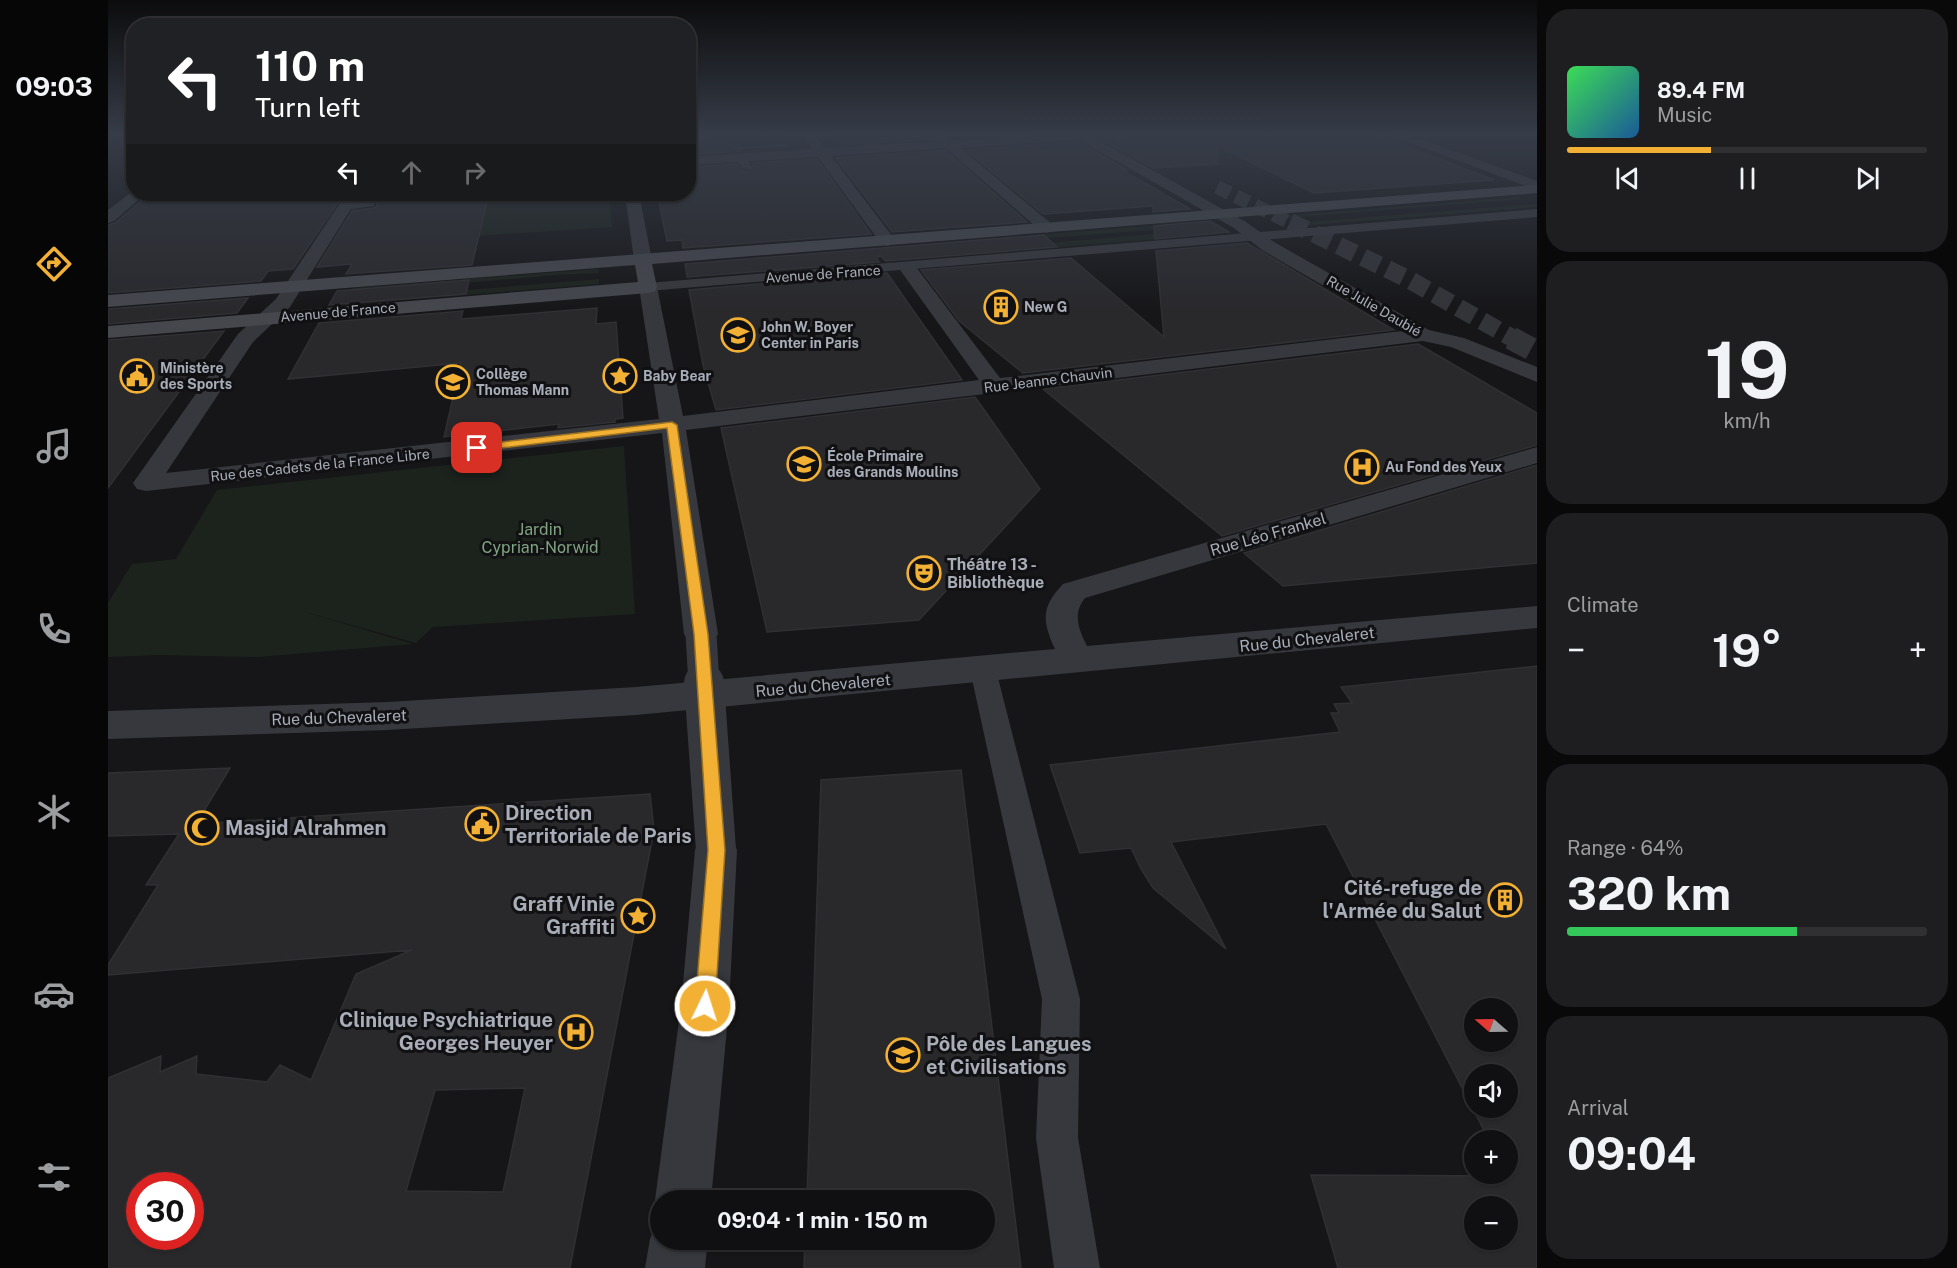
<!DOCTYPE html>
<html lang="en">
<head>
<meta charset="utf-8">
<style>
  body { margin:0; font-family:"Public Sans",sans-serif; background:#1e1e20; color:#f1f3f6; height:100vh; display:flex; flex-direction:column; font-size:22px; white-space:nowrap }
  * { box-sizing:border-box; margin:0 }
  p { font-size:20px; color:#9c9d9f }
  .icon { flex:none; width:33px; height:33px; fill:none; stroke:currentColor; stroke-width:2; stroke-linecap:round; stroke-linejoin:round }
  .map { position:relative; flex:1; overflow:hidden }
  .drawer { display:flex; flex-direction:column; gap:9px; padding:9px; background:#09090a; width:420px }
  .drawer>* { flex:none }
  .top-card { position:absolute; left:18px; top:18px; width:570px; height:183px; border-radius:24px; box-shadow:0 2px 4px #0004,0 0 0 2px #303032; background:#202124; color:#fff; overflow:hidden }
  .needle { width:39px; rotate:290deg }
  .controls { position:absolute; left:1356px; top:998px; display:grid; gap:12px }
  .controls a { display:grid; place-items:center; width:54px; height:54px; border-radius:50%; background:#101012; box-shadow:0 2px 4px #0004,0 0 0 2px #303032; font-size:30px }
  .speed { position:absolute; left:18px; top:1172px; display:flex; gap:12px; font-size:30px; font-weight:700; text-align:center }
  .speed>* { display:grid; place-content:center; width:78px; height:78px; border-radius:50%; background:#101012; box-shadow:0 2px 4px #0004,0 0 0 2px #303032; line-height:1 }
  .speed .limit { border:9px solid #d22; background:#fff; color:#111 }
  .pin { position:absolute; display:grid; place-items:center; width:51px; height:51px; color:#fff; margin:-26px; border-radius:12px; box-shadow:0 3px 9px #0006 }
  .me { position:absolute; width:66px; margin:-33px; rotate:4deg; stroke-linejoin:round; filter:drop-shadow(0 0 4px #0008) }
  .turn { display:flex; align-items:center; gap:21px; height:126px; padding:0 30px; font-size:27px }
  .turn .icon { width:78px; height:78px; stroke-width:2.5 }
  .turn b { display:block; font-size:42px; line-height:51px }
  .lanes { display:flex; align-items:center; height:57px; padding:0 30px; background:#0003; justify-content:center; gap:30px; direction:ltr }
  .lanes .off { opacity:.35 }
  .big { font-size:45px; font-weight:700; line-height:1.1 }
  .drawer .tile { flex:1; display:flex; flex-direction:column; justify-content:center; gap:9px; min-width:0; padding:0 21px; border-radius:24px; background:#1e1e20 }
  .drawer .dial { align-items:center; gap:0 }
  .dial b { font-size:78px; line-height:1 }
  .song { display:flex; align-items:center; gap:18px }
  .cover { width:72px; height:72px; border-radius:9px; background:linear-gradient(135deg,hsl(130 70% 55%),hsl(210 70% 35%)) }
  .played { height:6px; border-radius:3px; background:linear-gradient(90deg,#f2b134 40%,#303032 40%) }
  .keys { display:flex; justify-content:space-around; direction:ltr }
  .heat { display:flex; justify-content:space-between; align-items:center; font-size:33px; direction:ltr }
  .charge { height:9px; border-radius:4px; background:linear-gradient(90deg,#34c759 64%,#303032 0) }
  .trip { position:absolute; left:542px; top:1190px; width:345px; height:60px; border-radius:30px; background:#101012; box-shadow:0 2px 4px #0004,0 0 0 2px #303032; font-weight:700; line-height:60px; text-align:center }
  main { display:flex; flex:1; min-height:0 }
  .dock { display:flex; flex-direction:column; width:108px; justify-content:space-around; align-items:center; background:#060607; color:#9c9d9f }
  .dock .icon { width:42px; height:42px }
  .dock .on { color:#f2b134 }
  .dock b { font-size:27px; color:#f1f3f6 }
  .map>svg:first-child { display:block }
  .green { fill:#1c231d }
  .lines { fill:none; stroke-linecap:round; stroke-linejoin:round }
  .stream { fill:#2c353c; fill-rule:evenodd }
  .building { fill:#29292c; stroke:#303034; stroke-width:1.5; fill-rule:evenodd }
  .street-tunnel-far2 { stroke:#333438; stroke-width:14; stroke-dasharray:14 7; stroke-linecap:butt }
  .street-tunnel-far1 { stroke:#333438; stroke-width:18; stroke-dasharray:18 9; stroke-linecap:butt }
  .street-tunnel { stroke:#333438; stroke-width:23; stroke-dasharray:23 12; stroke-linecap:butt }
  .lane { fill:#37383d; fill-rule:evenodd }
  .street { fill:#37383d; fill-rule:evenodd }
  .secondary { fill:#45474d; fill-rule:evenodd }
  .street-bridge-far1 { stroke:#37383d; stroke-width:31 }
  .street-bridge { stroke:#37383d; stroke-width:40 }
  .route { fill:#f2b134; stroke:#9d7322; stroke-width:1.5 }
  .labels { text-anchor:middle; stroke-width:6; stroke-linejoin:round; paint-order:stroke }
  .far-street-label { font-size:14px; fill:#a8adb8; stroke:#111113 }
  .far-poi-label { font-size:14px; font-weight:bold; fill:#a8adb8; stroke:#111113; text-anchor:start }
  .park-label { font-size:16px; fill:#7fa381; stroke:#111113 }
  .street-label { font-size:16px; fill:#a8adb8; stroke:#111113 }
  .poi-label { font-size:16px; font-weight:bold; fill:#a8adb8; stroke:#111113; text-anchor:start }
  .near-poi-label { font-size:20px; font-weight:bold; fill:#a8adb8; stroke:#111113; text-anchor:start }
</style>
</head>
<body>
<main>
<nav class="dock">
<b>09:03</b>
<svg class="icon on" aria-label="directions" viewBox="0 0 24 24"><path d="M12 3l9 9-9 9-9-9zM9 14v-3h6M13 9l2 2-2 2"/></svg>
<svg class="icon" aria-label="music" viewBox="0 0 24 24"><path d="M9 18V5l10-2v13"/><circle cx="6" cy="18" r="3"/><circle cx="16" cy="16" r="3"/></svg>
<svg class="icon" aria-label="phone" viewBox="0 0 24 24"><path d="M5 4h4l2 5-3 2q2 4 5 5l2-3 5 2v4C11 20 4 13 5 4z"/></svg>
<svg class="icon" aria-label="climate" viewBox="0 0 24 24"><path d="M12 3v18M4 7l16 10M4 17L20 7"/></svg>
<svg class="icon" aria-label="car" viewBox="0 0 24 24"><path d="M5 17H2v-5l4-1 3-4h7l3 4 3 1v5h-3M9 17h6M6 11h13"/><circle cx="7" cy="17" r="2"/><circle cx="17" cy="17" r="2"/></svg>
<svg class="icon" aria-label="filters" viewBox="0 0 24 24"><path d="M4 7h16M4 17h16"/><circle cx="9" cy="7" r="2"/><circle cx="15" cy="17" r="2"/></svg>
</nav>
<div class="map">
<svg width="1429" height="1268" viewBox="0 0 1429 1268">
  <rect width="100%" height="100%" fill="#161618"/>
  <path class="green" d="M 581,134 L 680,134 L 690,146 L 581,152 Z
    M 381,194 L 501,194 L 504,227 L 370,236 Z
    M 1410,197 L 1416,199 L 1178,218 L 1173,216 Z
    M 1429,204 L 1429,207 L 1192,226 L 1187,223 Z
    M 1077,223 L 1085,227 L 843,245 L 840,242 Z
    M 1093,230 L 1100,235 L 851,255 L 848,251 Z
    M 490,269 L 491,273 L 448,275 L 241,293 L 244,288 Z
    M 491,279 L 491,284 L 236,305 L 238,300 Z
    M 516,446 L 527,614 L 325,627 L 308,643 L 183,608 L 305,644 L 150,657 L 50,655 L 0,657 L 0,603 L 24,564 L 68,559 L 109,490 Z"/>
  <g class="lines">
    <path class="stream" d="M 592,134 L 597,134 L 598,137 L 593,138 Z
      M 679,144 L 681,147 L 610,150 L 613,148 Z"/>
  </g>
  <path class="building" d="M 724,134 L 825,134 L 825,139 L 733,145 Z
    M 999,134 L 1266,134 L 1386,180 L 1206,193 L 1109,146 L 1110,164 L 1045,168 L 995,140 Z
    M 611,138 L 633,151 L 580,155 L 580,143 Z
    M 971,142 L 1019,170 L 1014,170 L 1082,209 L 1045,212 L 1045,206 L 935,214 L 858,150 Z
    M 837,150 L 919,222 L 784,232 L 728,158 Z
    M 709,159 L 763,234 L 575,248 L 574,240 L 559,241 L 550,198 L 580,194 L 580,167 L 629,164 L 634,170 L 643,172 L 646,169 L 644,163 Z
    M 152,194 L 236,194 L 185,269 L 160,271 L 153,281 L 0,293 L 0,225 L 7,223 L 33,201 Z
    M 254,194 L 381,194 L 364,265 L 238,274 L 244,264 L 209,267 L 244,211 L 265,208 L 269,206 L 268,202 L 262,198 L 252,199 Z
    M 1102,221 L 1121,232 L 1047,239 L 1046,226 Z
    M 936,235 L 949,247 L 778,261 L 772,255 L 769,258 L 771,262 L 579,277 L 577,264 Z
    M 1139,243 L 1286,330 L 915,373 L 851,321 L 813,270 L 963,258 L 1056,337 L 1048,251 Z
    M 779,273 L 854,380 L 608,410 L 595,365 L 581,290 Z
    M 361,280 L 358,294 L 221,305 L 229,291 Z
    M 140,298 L 129,313 L 0,324 L 0,309 Z
    M 489,308 L 488,324 L 508,322 L 515,418 L 507,419 L 507,422 L 450,428 L 451,424 L 336,437 L 353,363 L 180,379 L 211,323 L 355,311 L 353,319 Z
    M 116,331 L 0,488 L 0,340 Z
    M 1310,344 L 1429,413 L 1429,445 L 1114,536 L 935,389 Z
    M 867,397 L 932,489 L 811,620 L 659,632 L 613,428 Z
    M 1429,465 L 1429,563 L 1175,586 L 1136,553 Z
    M 1429,666 L 1429,1268 L 1230,1268 L 1203,1175 L 1400,1176 L 1400,1140 L 1381,1140 L 1218,824 L 1063,842 L 1118,949 L 1045,888 L 1033,869 L 1023,848 L 972,853 L 942,765 L 1232,732 L 1223,713 L 1231,713 L 1226,704 L 1244,703 L 1233,687 ZM 1366,1008 L 1400,1008 L 1400,1041 L 1366,1041 ZM 1366,1074 L 1400,1074 L 1400,1107 L 1366,1107 ZM 1366,1206 L 1400,1206 L 1400,1239 L 1366,1239 Z
    M 122,768 L 88,824 L 542,794 L 546,830 L 462,1268 L 0,1268 L 0,1078 L 53,1056 L 52,1072 L 89,1056 L 88,1074 L 159,1082 L 172,1065 L 203,1080 L 248,974 L 304,950 L 0,975 L 0,965 L 50,885 L 38,885 L 71,834 L 0,836 L 0,773 ZM 417,1088 L 395,1192 L 298,1191 L 327,1090 ZM 32,1185 L 82,1185 L 82,1236 L 32,1236 Z
    M 853,770 L 913,1268 L 696,1268 L 697,1239 L 876,1239 L 876,1200 L 699,1200 L 713,780 Z"/>
  <g class="lines">
    <path class="street-tunnel-far2" d="M 1006,134 L 1018,141
      M 1109,187 L 1185,224"/>
    <path class="street-tunnel-far1" d="M 1182,222 L 1300,279 L 1406,339"/>
    <path class="street-tunnel" d="M 1403,338 L 1429,352"/>
    <path class="lane" d="M 633,154 L 637,155 L 644,168 L 643,170 L 634,168 L 628,157 Z
      M 261,200 L 267,204 L 265,206 L 237,210 L 231,206 L 237,202 Z
      M 1429,209 L 1429,217 L 540,291 L 533,287 L 540,283 Z
      M 875,660 L 884,663 L 888,670 L 972,999 L 970,1138 L 992,1268 L 946,1268 L 928,1138 L 934,999 L 862,670 L 866,663 Z"/>
    <path class="street" d="M 703,134 L 707,135 L 717,148 L 830,141 L 826,137 L 828,134 L 836,134 L 844,141 L 942,134 L 997,134 L 995,138 L 988,139 L 1138,222 L 1166,242 L 1321,330 L 1356,338 L 1429,367 L 1429,382 L 1343,347 L 1315,341 L 578,430 L 610,634 L 605,642 L 593,646 L 581,642 L 576,634 L 554,433 L 38,491 L 29,489 L 25,483 L 130,334 L 168,299 L 238,194 L 252,194 L 182,307 L 145,342 L 58,473 L 551,419 L 531,287 L 533,283 L 547,283 L 549,287 L 575,416 L 871,380 L 790,267 L 793,263 L 805,263 L 892,378 L 1294,331 L 1154,250 L 1126,228 L 972,140 L 852,148 L 945,225 L 947,228 L 939,233 L 933,231 L 838,148 L 723,156 L 788,241 L 780,246 L 774,245 L 710,157 L 580,165 L 580,157 L 705,149 L 697,138 Z
      M 1279,134 L 1298,134 L 1429,181 L 1429,190 Z
      M 25,191 L 26,194 L 37,194 L 6,221 L 0,223 L 0,210 Z
      M 517,194 L 531,194 L 544,260 L 541,264 L 529,264 L 526,260 Z
      M 1429,447 L 1429,463 L 977,598 C 964,614 971,630 979,646 L 1429,606 L 1429,628 L 528,715 L 280,730 L 0,739 L 0,711 L 280,702 L 528,687 L 947,649 C 934,621 933,607 955,584 Z
      M 608,831 L 623,837 L 629,850 L 621,1006 L 603,1200 L 552,1200 L 552,1213 L 547,1200 L 573,1006 L 587,850 L 593,837 Z
      M 550,1218 L 552,1239 L 600,1239 L 597,1268 L 537,1268 L 542,1239 Z"/>
    <path class="secondary" d="M 1429,185 L 1429,193 L 544,264 L 549,287 L 547,291 L 540,293 L 0,338 L 0,326 L 530,282 L 527,265 L 0,307 L 0,295 Z"/>
    <path class="street-bridge-far1" d="M 593,634 L 596,684"/>
    <path class="street-bridge" d="M 596,683 L 608,850"/>
  </g>
  <linearGradient id="sky" x2="0" y2="1"><stop stop-color="#0c0c0d"/><stop offset="0.43" stop-color="#363c48"/><stop offset="1" stop-color="#363c48" stop-opacity="0"/></linearGradient>
  <rect width="1429" height="312" fill="url(#sky)"/>
  <path class="route" d="M 564,422 L 569,425 L 600,634 L 617,850 L 607,1006 L 604,1014 L 597,1017 L 590,1014 L 587,1006 L 600,850 L 586,634 L 559,428 L 369,451 L 364,448 L 369,445 Z"/>
  <defs>
    <g id="building-ring" transform="scale(1.725)"><circle r="9.5" fill="#111113" stroke="#f2b134" stroke-width="1.5"/><path d="M-4-6H4V6H1V3H-1V6H-4ZM-2.5-4.3h1.7v1.8h-1.7ZM.8-4.3h1.7v1.8H.8ZM-2.5-1h1.7V.8h-1.7ZM.8-1h1.7V.8H.8Z" fill="#f2b134"/></g>
    <g id="university-ring" transform="scale(1.725)"><circle r="9.5" fill="#111113" stroke="#f2b134" stroke-width="1.5"/><path d="M0-5L7-2L0 1L-7-2ZM-4 1L0 2.5L4 1V4Q0 6-4 4Z" fill="#f2b134"/></g>
    <g id="civic-ring" transform="scale(1.725)"><circle r="9.5" fill="#111113" stroke="#f2b134" stroke-width="1.5"/><path d="M-.6-6.5H3V-4.5H.6V-3L4-1V1h2V6H-6V1h2V-1L-.6-3ZM-1.2 2.5V6h2.4V2.5Z" fill="#f2b134"/></g>
    <g id="sight-ring" transform="scale(1.725)"><circle r="9.5" fill="#111113" stroke="#f2b134" stroke-width="1.5"/><path d="M0-6L1.8-2.2L6-1.7L2.9 1.2L3.7 5.4L0 3.3L-3.7 5.4L-2.9 1.2L-6-1.7L-1.8-2.2Z" fill="#f2b134"/></g>
    <g id="school-ring" transform="scale(1.725)"><circle r="9.5" fill="#111113" stroke="#f2b134" stroke-width="1.5"/><path d="M0-5L7-2L0 1L-7-2ZM-4 1L0 2.5L4 1V4Q0 6-4 4Z" fill="#f2b134"/></g>
    <g id="hospital-ring" transform="scale(1.725)"><circle r="9.5" fill="#111113" stroke="#f2b134" stroke-width="1.5"/><path d="M-5-5h3v3.5h4V-5h3V5h-3V1.5h-4V5h-3Z" fill="#f2b134"/></g>
    <g id="theatre-ring" transform="scale(1.725)"><circle r="9.5" fill="#111113" stroke="#f2b134" stroke-width="1.5"/><path d="M-5-5.5Q0-4 5-5.5V0Q5 5 0 6Q-5 5-5 0ZM-3.3-2.5H-1v1.5H-3.3ZM1-2.5H3.3v1.5H1ZM-2.8 1Q0 5.5 2.8 1Z" fill="#f2b134"/></g>
    <g id="mosque-ring" transform="scale(1.725)"><circle r="9.5" fill="#111113" stroke="#f2b134" stroke-width="1.5"/><path d="M3.5-4.9A6 6 0 1 0 3.5 4.9A5 5 0 1 1 3.5-4.9Z" fill="#f2b134"/></g>
  </defs>
  <g fill-rule="evenodd">
    <use href="#building-ring" x="893" y="307"/>
    <use href="#university-ring" x="630" y="335"/>
    <use href="#civic-ring" x="29" y="376"/>
    <use href="#sight-ring" x="512" y="376"/>
    <use href="#school-ring" x="345" y="382"/>
    <use href="#school-ring" x="696" y="464"/>
    <use href="#hospital-ring" x="1254" y="467"/>
    <use href="#theatre-ring" x="816" y="573"/>
    <use href="#civic-ring" x="374" y="824"/>
    <use href="#mosque-ring" x="94" y="828"/>
    <use href="#building-ring" x="1397" y="900"/>
    <use href="#sight-ring" x="530" y="916"/>
    <use href="#hospital-ring" x="468" y="1032"/>
    <use href="#university-ring" x="795" y="1055"/>
  </g>
  <g class="labels">
    <g class="far-street-label">
      <text transform="translate(715 274) rotate(-4)" y="5">Avenue de France</text>
      <text transform="translate(1266 306) rotate(30)" y="5">Rue Julie Daubié</text>
      <text transform="translate(230 312) rotate(-5)" y="5">Avenue de France</text>
      <text transform="translate(940 380) rotate(-7)" y="5">Rue Jeanne Chauvin</text>
      <text transform="translate(212 465) rotate(-6)" y="5">Rue des Cadets de la France Libre</text>
    </g>
    <g class="far-poi-label">
      <text x="916" y="312">New G</text>
      <text x="653" y="332">John W. Boyer<tspan x="653" dy="16">Center in Paris</tspan></text>
      <text x="52" y="373">Ministère<tspan x="52" dy="16">des Sports</tspan></text>
      <text x="368" y="379">Collège<tspan x="368" dy="16">Thomas Mann</tspan></text>
      <text x="535" y="381">Baby Bear</text>
      <text x="719" y="461">École Primaire<tspan x="719" dy="16">des Grands Moulins</tspan></text>
      <text x="1277" y="472">Au Fond des Yeux</text>
    </g>
    <g class="park-label">
      <text x="432" y="535">Jardin<tspan x="432" dy="18">Cyprian-Norwid</tspan></text>
    </g>
    <g class="street-label">
      <text transform="translate(1160 534) rotate(-16)" y="6">Rue Léo Frankel</text>
      <text transform="translate(1199 639) rotate(-6)" y="6">Rue du Chevaleret</text>
      <text transform="translate(715 685) rotate(-5)" y="6">Rue du Chevaleret</text>
      <text transform="translate(231 717) rotate(-2)" y="6">Rue du Chevaleret</text>
    </g>
    <g class="poi-label">
      <text x="839" y="570">Théâtre 13 -<tspan x="839" dy="18">Bibliothèque</tspan></text>
    </g>
    <g class="near-poi-label">
      <text x="397" y="820">Direction<tspan x="397" dy="23">Territoriale de Paris</tspan></text>
      <text x="117" y="835">Masjid Alrahmen</text>
      <text x="1374" y="895" text-anchor="end">Cité-refuge de<tspan x="1374" dy="23">l'Armée du Salut</tspan></text>
      <text x="507" y="911" text-anchor="end">Graff Vinie<tspan x="507" dy="23">Graffiti</tspan></text>
      <text x="445" y="1027" text-anchor="end">Clinique Psychiatrique<tspan x="445" dy="23">Georges Heuyer</tspan></text>
      <text x="818" y="1051">Pôle des Langues<tspan x="818" dy="23">et Civilisations</tspan></text>
    </g>
  </g>
</svg>
<div class="controls">
<a><svg class="needle" viewBox="-14 -14 28 28"><path d="M0-13l5 13h-10z" fill="#e53935"/><path d="M0 13l5-13h-10z" fill="#9c9d9f"/></svg></a>
<a><svg class="icon" aria-label="sound" viewBox="0 0 24 24"><path d="M4 9h4l5-4v14l-5-4H4zM17 9q2 3 0 6"/></svg></a>
<a>+</a>
<a>−</a>
</div>
<div class="speed"><div class="limit">30</div></div>
<div class="pin" style="left:369px;top:448px;background:#d93025"><svg class="icon" aria-label="arrive" viewBox="0 0 24 24"><path d="M6 21V4h12l-3 4 3 4H6"/></svg></div>
<svg class="me" style="left:597px;top:1006px" viewBox="-20 -20 40 40"><circle r="17" fill="#f2b134" stroke="#fff" stroke-width="3"/><path d="M0-11L8 9 0 5-8 9z" fill="#fff"/></svg>
<div class="trip">09:04 · 1 min · 150 m</div>
<div class="top-card">
<div class="turn"><svg class="icon" aria-label="left" viewBox="0 0 24 24"><path d="M17 20v-9H6M10 6l-5 5 5 5"/></svg><div><b>110 m</b>Turn left</div></div>
<div class="lanes"><svg class="icon" aria-label="left" viewBox="0 0 24 24"><path d="M17 20v-9H6M10 6l-5 5 5 5"/></svg><svg class="icon off" aria-label="ahead" viewBox="0 0 24 24"><path d="M12 20V5M6 11l6-6 6 6"/></svg><svg class="icon off" aria-label="right" viewBox="0 0 24 24"><path d="M7 20v-9h11M14 6l5 5-5 5"/></svg></div>
</div>
</div>
<section class="drawer">
<div class="tile">
<div class="song"><i class="cover"></i><div><b>89.4 FM</b><p>Music</p></div></div>
<div class="played"></div>
<div class="keys"><svg class="icon" aria-label="previous" viewBox="0 0 24 24"><path d="M18 5L8 12l10 7zM5 5v14"/></svg><svg class="icon" aria-label="pause" viewBox="0 0 24 24"><path d="M8 5v14M16 5v14"/></svg><svg class="icon" aria-label="next" viewBox="0 0 24 24"><path d="M6 5l10 7-10 7zM19 5v14"/></svg></div>
</div>
<div class="tile dial"><b>19</b><p>km/h</p></div>
<div class="tile"><p>Climate</p>
<div class="heat"><a>−</a><b class="big">19°</b><a>+</a></div>
</div>
<div class="tile"><p>Range · 64%</p><b class="big">320 km</b><div class="charge"></div></div>
<div class="tile"><p>Arrival</p><b class="big">09:04</b></div>
</section>
</main>
</body>
</html>
